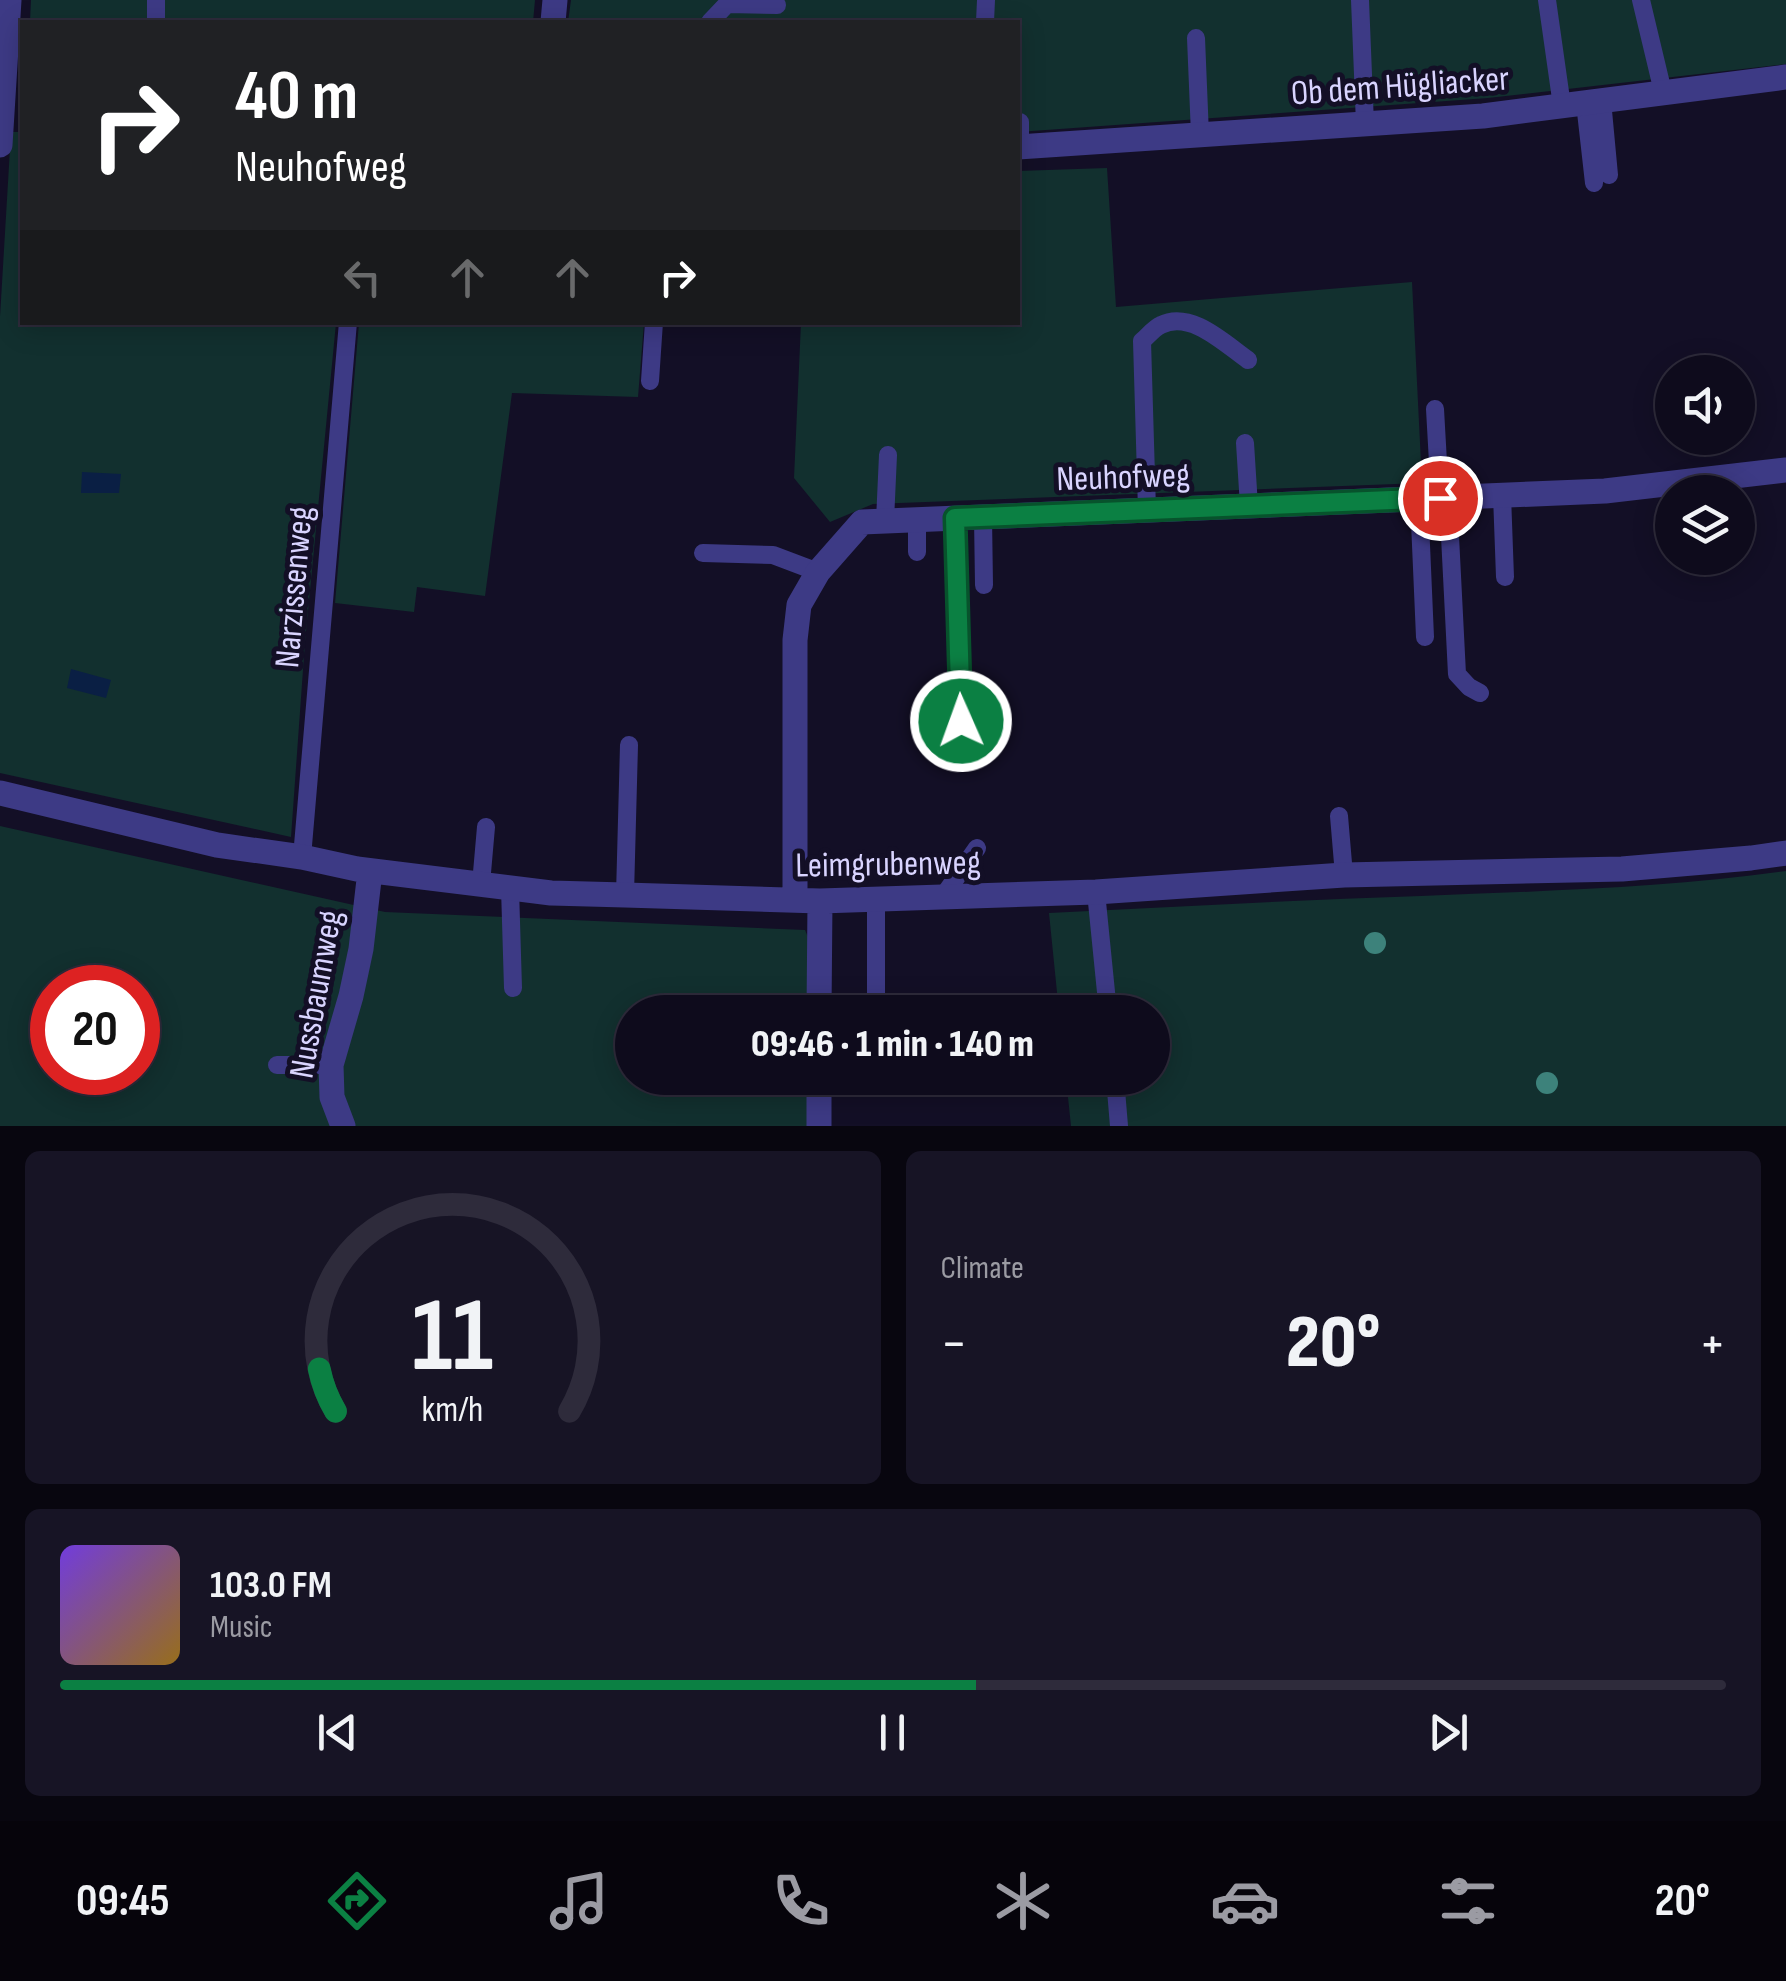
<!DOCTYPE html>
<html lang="en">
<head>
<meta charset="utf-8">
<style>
  body { margin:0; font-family:"Sofia Sans Condensed",sans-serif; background:#171425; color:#f1f3f6; height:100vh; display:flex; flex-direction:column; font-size:38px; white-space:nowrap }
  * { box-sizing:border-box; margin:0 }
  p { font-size:32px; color:#9b9ba3 }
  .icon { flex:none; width:55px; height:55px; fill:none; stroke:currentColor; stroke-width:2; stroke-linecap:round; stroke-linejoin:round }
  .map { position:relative; height:1126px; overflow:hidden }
  .sheet { display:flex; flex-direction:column; gap:25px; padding:25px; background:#08060f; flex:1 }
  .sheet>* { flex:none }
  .banner { position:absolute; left:20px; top:20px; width:1000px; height:305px; border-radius:0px; box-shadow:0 5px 25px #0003,0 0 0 2px #2e2b3b; background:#202124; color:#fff; overflow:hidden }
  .controls { position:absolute; left:1655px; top:355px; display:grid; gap:20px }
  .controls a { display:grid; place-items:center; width:100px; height:100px; border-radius:50%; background:#0e0b1c; box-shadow:0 5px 25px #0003,0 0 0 2px #2e2b3b; font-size:50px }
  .speed { position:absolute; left:30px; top:965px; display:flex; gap:20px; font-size:50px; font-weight:700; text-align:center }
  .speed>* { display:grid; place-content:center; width:130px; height:130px; border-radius:50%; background:#0e0b1c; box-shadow:0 5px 25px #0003,0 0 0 2px #2e2b3b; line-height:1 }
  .speed .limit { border:15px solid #d22; background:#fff; color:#111 }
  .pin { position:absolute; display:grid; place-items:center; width:85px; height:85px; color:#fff; margin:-42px; border:5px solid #fff; border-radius:50%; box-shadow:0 2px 10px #0007 }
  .me { position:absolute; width:110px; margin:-55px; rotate:358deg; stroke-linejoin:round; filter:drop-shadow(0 0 8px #0008) }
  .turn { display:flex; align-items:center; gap:35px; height:210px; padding:0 50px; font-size:45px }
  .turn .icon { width:130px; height:130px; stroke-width:2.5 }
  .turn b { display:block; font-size:70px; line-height:85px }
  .lanes { display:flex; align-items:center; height:95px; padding:0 50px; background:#0003; justify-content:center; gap:50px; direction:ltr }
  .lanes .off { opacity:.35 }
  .big { font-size:75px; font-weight:800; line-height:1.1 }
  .sheet .card { flex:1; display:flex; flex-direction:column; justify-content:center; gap:15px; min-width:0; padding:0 35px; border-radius:15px; background:#171425 }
  .sheet .dial { align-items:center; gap:0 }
  .dial svg { height:260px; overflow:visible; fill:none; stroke:#2e2b3b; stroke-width:7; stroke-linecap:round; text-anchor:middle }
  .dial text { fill:#f1f3f6; stroke:none }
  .song { display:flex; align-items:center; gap:30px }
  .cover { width:120px; height:120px; border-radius:15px; background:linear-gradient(135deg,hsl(260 70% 55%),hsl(40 70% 35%)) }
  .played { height:10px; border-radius:5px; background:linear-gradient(90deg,#0b8043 55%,#2e2b3b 55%) }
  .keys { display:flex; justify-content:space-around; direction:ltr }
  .heat { display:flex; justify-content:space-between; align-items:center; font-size:55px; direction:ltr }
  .sheet .tiles { flex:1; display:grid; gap:25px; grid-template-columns:1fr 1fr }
  .card:last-child { grid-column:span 2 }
  .trip { position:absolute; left:615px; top:995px; width:555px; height:100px; border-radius:50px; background:#0e0b1c; box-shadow:0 5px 25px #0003,0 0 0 2px #2e2b3b; font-weight:800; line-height:100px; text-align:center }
  .dock { display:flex; height:160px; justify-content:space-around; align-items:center; background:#06040b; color:#9b9ba3 }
  .dock .icon { width:70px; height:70px }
  .dock .selected { color:#0b8043 }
  .dock b { font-size:45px; color:#f1f3f6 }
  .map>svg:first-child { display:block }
  .green { fill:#12302f; fill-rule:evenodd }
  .water { fill:#0a1f44 }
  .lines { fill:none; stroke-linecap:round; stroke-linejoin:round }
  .lane { stroke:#3d3a85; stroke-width:18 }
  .street { stroke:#3d3a85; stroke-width:25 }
  .tree { fill:#3d827b }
  .route-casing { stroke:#07532c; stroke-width:25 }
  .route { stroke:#0b8043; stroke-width:18 }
  .labels { text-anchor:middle; stroke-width:10; stroke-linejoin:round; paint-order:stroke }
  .street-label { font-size:35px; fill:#d9d4ff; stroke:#130f26 }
</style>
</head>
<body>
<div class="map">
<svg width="1786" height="1126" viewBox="0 0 1786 1126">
  <rect width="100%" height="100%" fill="#130f26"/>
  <path class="green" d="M 31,0 L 535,0 L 533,22 L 30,22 Z
    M 571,0 L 1786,0 L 1786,64 L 1488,98 L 1018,132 L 1018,22 L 568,22 Z
    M 11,132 L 22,132 L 22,322 L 336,323 L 305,642 L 291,837 L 0,773 L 0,317 Z
    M 1107,168 L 1116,307 L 1412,282 L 1422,483 L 873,504 L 830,522 L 794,478 L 801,323 L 1018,322 L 1018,171 Z
    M 359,323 L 644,323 L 638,397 L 512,393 L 485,596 L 417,587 L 414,612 L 335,603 Z
    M 0,826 L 385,912 L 805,930 L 810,942 L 813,1012 L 632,1012 L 632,1078 L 812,1078 L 811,1126 L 0,1126 ZM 52,988 L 138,988 L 138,1072 L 52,1072 Z
    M 1786,871 L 1786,1126 L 1071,1126 L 1066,1078 L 1152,1078 L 1152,1012 L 1059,1012 L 1049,913 C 1173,907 1297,900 1421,896 C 1542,891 1667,888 1786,871 Z"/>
  <path class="water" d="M 82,472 L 121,474 L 119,493 L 81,493 Z
    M 71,669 L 111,680 L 106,698 L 67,688 Z"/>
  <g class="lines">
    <path class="lane" d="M 1360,0 L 1365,124
      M 1547,0 L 1562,106
      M 1641,0 L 1663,92
      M 156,22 L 156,0
      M 710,22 L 727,4 L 777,5
      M 985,22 L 986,0
      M 1196,38 L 1200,135
      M 1602,100 L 1609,175
      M 1585,103 L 1594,183
      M 1020,122 L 1020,147
      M 650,381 L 654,322
      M 1435,409 L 1440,498
      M 1245,443 L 1249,506
      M 1502,495 L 1505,577
      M 1448,497 L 1457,674 L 1469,687 L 1480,693
      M 1419,499 L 1425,637
      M 1147,510 L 1142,341 C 1147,337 1154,328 1161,325 C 1191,310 1225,344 1248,360
      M 983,517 L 984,585
      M 955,518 L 961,721
      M 917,520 L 917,552
      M 885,521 L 888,455
      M 703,553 L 773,555 L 818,572
      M 1339,816 L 1344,875
      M 302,857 L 348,322
      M 481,884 L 486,827
      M 510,888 L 513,988
      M 1096,892 L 1108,1012
      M 625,895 L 629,745
      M 942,898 L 977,848
      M 876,900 L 876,1012
      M 277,1065 L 331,1065
      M 1115,1078 L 1119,1126"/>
    <path class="street" d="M 553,22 L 555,0
      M 0,145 L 9,0
      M 1018,147 L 1483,116 L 1786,77
      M 0,793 L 217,845 L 302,857 L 357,869 L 551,893 L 625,895 L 820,901 L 1096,892 L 1344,875 L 1622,869 L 1751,858 L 1786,853
      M 795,900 L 795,640 L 799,605 L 818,572 L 862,522 L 1605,491 L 1786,470
      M 819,1012 L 820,901
      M 343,1126 L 332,1097 L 331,1065 L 351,996 L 361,949 L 370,871
      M 819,1126 L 819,1078"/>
  </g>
  <g class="tree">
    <circle cx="1375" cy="943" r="11"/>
    <circle cx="1547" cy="1083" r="11"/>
  </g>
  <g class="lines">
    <g class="route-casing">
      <path id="route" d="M 961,721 L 955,518 L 1440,498"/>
    </g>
    <use href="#route" class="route"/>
  </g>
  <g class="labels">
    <g class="street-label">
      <text transform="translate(1400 85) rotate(-4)" y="12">Ob dem Hügliacker</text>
      <text transform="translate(1123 476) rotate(-2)" y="12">Neuhofweg</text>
      <text transform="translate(293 587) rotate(-85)" y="12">Narzissenweg</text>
      <text transform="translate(888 863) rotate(-1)" y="12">Leimgrubenweg</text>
      <text transform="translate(315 994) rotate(-80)" y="12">Nussbaumweg</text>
    </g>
  </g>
</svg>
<div class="controls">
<a><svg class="icon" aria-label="sound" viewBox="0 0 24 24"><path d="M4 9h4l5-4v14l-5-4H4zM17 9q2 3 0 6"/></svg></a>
<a><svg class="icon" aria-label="layers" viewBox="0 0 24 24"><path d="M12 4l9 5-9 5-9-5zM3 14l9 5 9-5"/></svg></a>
</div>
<div class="speed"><div class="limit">20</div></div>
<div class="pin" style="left:1440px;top:498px;background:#d93025"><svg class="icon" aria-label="arrive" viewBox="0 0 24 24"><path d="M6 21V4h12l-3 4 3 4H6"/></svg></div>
<svg class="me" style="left:961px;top:721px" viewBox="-20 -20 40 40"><circle r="17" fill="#0b8043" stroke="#fff" stroke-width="3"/><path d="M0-11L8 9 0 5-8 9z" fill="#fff"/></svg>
<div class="trip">09:46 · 1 min · 140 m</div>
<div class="banner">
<div class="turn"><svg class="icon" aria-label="right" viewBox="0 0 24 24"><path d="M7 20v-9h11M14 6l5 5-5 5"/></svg><div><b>40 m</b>Neuhofweg</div></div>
<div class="lanes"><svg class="icon off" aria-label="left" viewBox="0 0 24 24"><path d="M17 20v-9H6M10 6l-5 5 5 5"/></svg><svg class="icon off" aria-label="ahead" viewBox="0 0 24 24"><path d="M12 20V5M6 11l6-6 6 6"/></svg><svg class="icon off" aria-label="ahead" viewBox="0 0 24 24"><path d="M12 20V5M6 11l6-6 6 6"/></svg><svg class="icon" aria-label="right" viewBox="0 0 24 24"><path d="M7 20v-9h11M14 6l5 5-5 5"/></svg></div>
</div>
</div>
<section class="sheet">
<div class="tiles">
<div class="card dial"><svg viewBox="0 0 100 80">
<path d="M14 69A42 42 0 1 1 86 69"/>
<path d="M14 69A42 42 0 0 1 9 56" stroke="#0b8043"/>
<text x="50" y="56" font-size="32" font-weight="700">11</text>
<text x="50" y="72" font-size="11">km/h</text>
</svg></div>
<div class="card"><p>Climate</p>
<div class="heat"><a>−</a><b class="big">20°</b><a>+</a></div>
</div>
<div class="card">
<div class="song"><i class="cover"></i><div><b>103.0 FM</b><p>Music</p></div></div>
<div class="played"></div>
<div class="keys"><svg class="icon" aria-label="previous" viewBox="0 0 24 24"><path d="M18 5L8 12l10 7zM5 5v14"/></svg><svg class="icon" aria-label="pause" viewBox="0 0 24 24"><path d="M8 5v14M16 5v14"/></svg><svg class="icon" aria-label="next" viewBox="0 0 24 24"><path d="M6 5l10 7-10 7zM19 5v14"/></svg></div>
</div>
</div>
</section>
<nav class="dock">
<b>09:45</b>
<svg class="icon selected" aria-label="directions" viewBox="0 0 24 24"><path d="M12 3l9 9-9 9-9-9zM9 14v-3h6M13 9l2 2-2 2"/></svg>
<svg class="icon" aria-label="music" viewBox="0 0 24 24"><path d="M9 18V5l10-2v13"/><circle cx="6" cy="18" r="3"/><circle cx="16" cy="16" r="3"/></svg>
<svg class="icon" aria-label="phone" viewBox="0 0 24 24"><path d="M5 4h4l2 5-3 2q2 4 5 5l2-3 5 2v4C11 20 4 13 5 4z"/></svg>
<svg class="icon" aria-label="climate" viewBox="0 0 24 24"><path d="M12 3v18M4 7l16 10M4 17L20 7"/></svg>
<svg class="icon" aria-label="car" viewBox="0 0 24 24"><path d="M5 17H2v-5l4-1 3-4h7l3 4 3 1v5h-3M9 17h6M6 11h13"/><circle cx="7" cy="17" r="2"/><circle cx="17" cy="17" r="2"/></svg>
<svg class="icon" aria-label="filters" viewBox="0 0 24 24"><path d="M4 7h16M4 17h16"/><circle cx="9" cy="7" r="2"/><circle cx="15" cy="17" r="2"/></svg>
<b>20°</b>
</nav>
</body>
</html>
